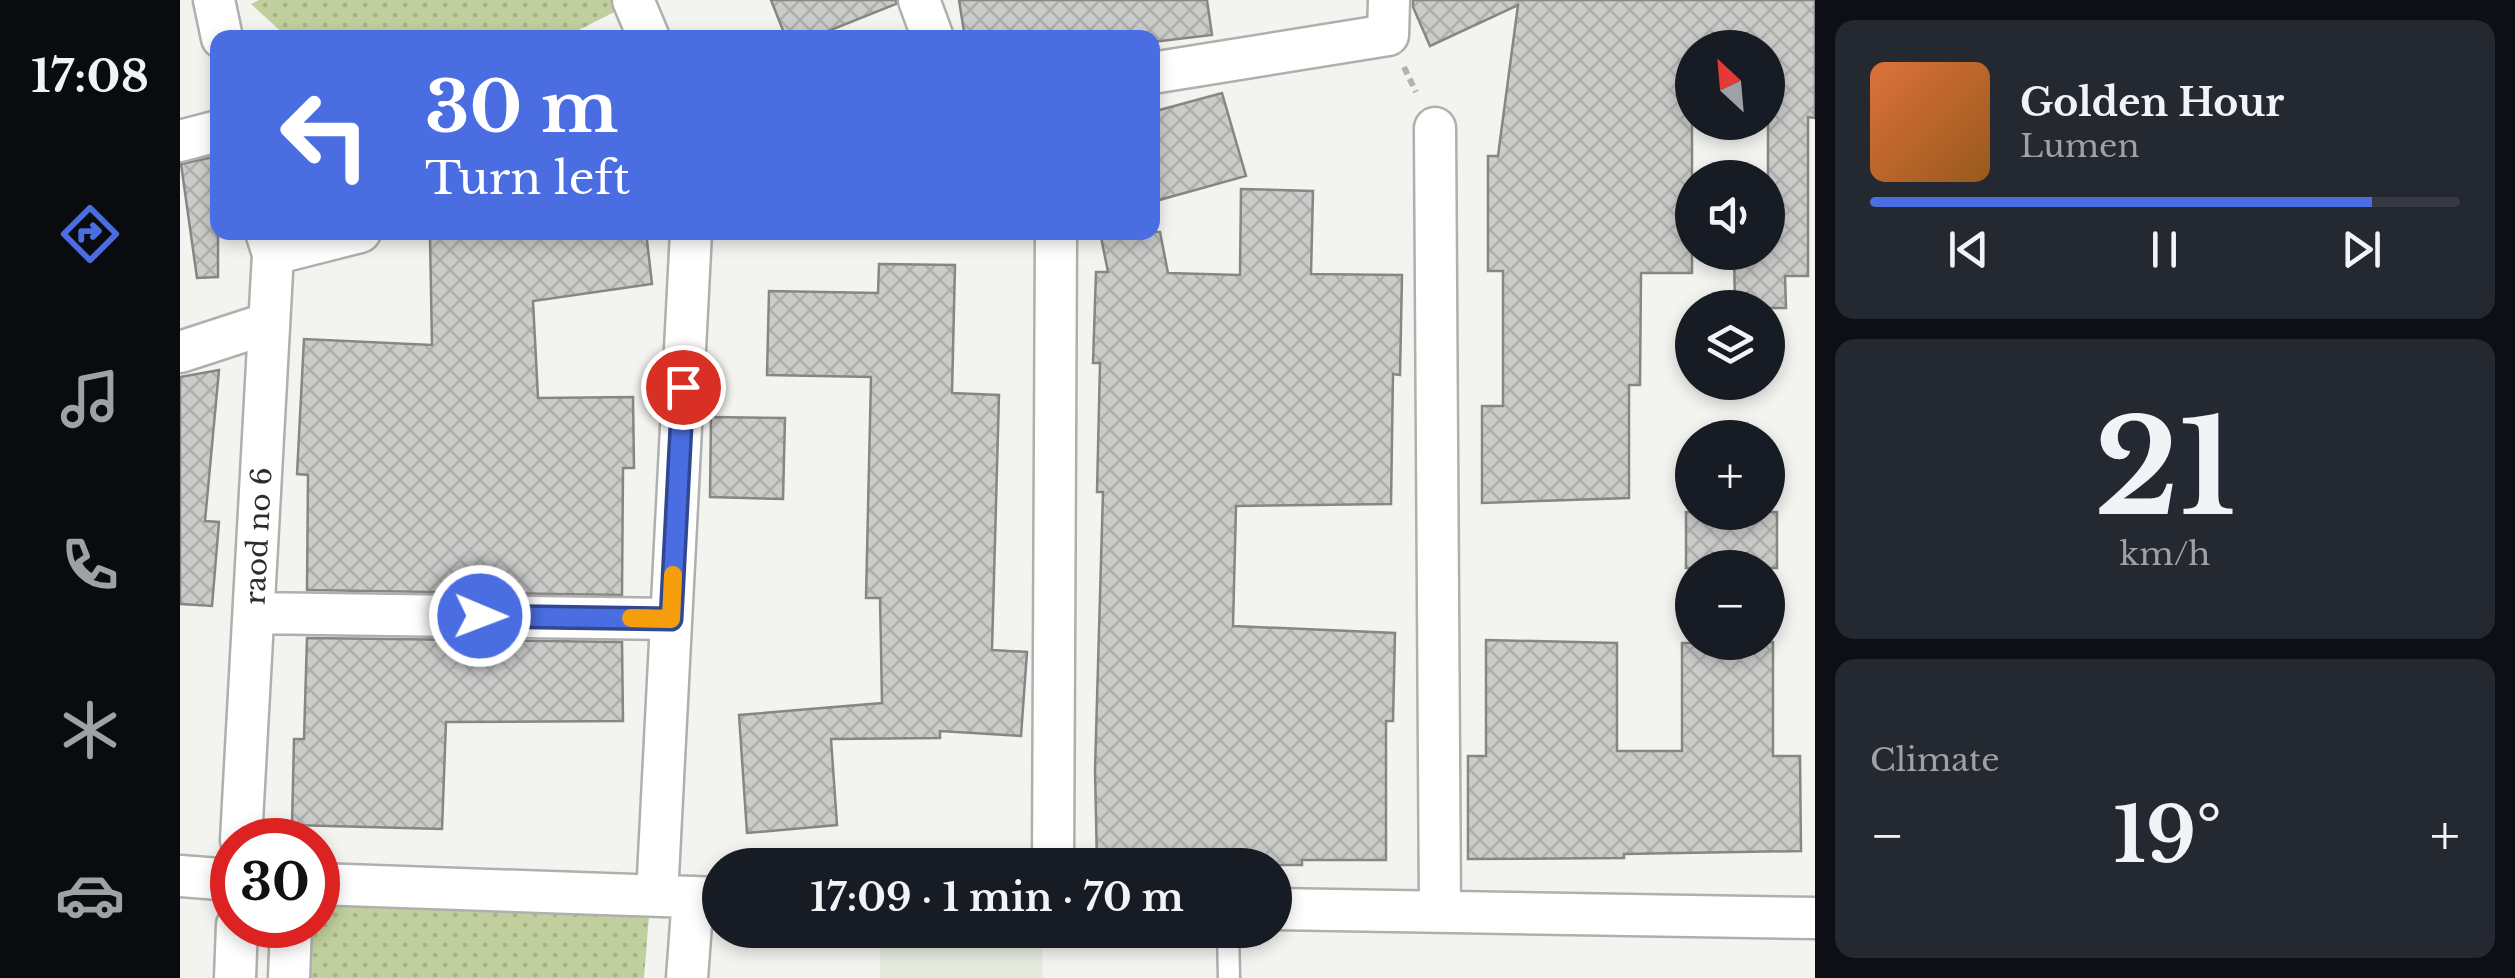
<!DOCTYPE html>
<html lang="en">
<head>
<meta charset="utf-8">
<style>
  body { margin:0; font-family:"Libre Baskerville",serif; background:#242831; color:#f1f3f6; height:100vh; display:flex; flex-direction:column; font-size:38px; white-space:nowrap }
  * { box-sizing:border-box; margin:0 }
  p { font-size:32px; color:#9ea1a6 }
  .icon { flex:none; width:55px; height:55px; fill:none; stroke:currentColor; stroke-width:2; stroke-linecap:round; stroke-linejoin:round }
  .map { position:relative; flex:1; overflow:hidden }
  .side { display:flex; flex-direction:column; gap:20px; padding:20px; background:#0d0f14; width:700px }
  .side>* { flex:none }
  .guide { position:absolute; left:30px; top:30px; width:950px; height:210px; border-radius:20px; box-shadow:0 5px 15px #0003; background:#4a6ee1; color:#fff; overflow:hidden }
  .needle { width:65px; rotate:334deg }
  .controls { position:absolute; left:1495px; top:30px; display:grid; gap:20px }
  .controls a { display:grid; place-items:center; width:110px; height:110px; border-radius:50%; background:#171b24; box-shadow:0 5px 15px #0003; font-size:50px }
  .speed { position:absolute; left:30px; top:818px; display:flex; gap:20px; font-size:50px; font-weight:700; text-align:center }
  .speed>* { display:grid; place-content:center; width:130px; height:130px; border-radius:50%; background:#171b24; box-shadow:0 5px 15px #0003; line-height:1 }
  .speed .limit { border:15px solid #d22; background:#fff; color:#111 }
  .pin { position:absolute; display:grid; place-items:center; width:85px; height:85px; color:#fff; margin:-42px; border:5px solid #fff; border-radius:50%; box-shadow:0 2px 10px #0007 }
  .me { position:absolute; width:110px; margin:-55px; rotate:91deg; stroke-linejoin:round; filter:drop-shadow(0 0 8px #0008) }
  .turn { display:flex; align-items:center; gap:35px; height:210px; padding:0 50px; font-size:45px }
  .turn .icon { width:130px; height:130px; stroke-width:2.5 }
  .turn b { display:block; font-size:70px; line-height:85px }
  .big { font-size:75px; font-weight:700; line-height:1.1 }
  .side .widget { flex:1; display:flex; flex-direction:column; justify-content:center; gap:15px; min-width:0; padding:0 35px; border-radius:20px; background:#242831 }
  .side .dial { align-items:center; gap:0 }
  .dial b { font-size:130px; line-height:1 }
  .song { display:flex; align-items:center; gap:30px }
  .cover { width:120px; height:120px; border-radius:15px; background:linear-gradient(135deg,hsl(20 70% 55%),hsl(30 70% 35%)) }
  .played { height:10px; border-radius:5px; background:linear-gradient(90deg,#4a6ee1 85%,#363941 85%) }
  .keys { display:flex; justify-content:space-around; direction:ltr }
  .heat { display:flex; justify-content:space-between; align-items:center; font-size:55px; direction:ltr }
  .trip { position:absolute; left:522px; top:848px; width:590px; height:100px; border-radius:50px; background:#171b24; box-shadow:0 5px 15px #0003; font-weight:700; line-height:100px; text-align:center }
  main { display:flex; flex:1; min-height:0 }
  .dock { display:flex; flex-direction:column; width:180px; justify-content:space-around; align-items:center; background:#090b0e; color:#9ea1a6 }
  .dock .icon { width:70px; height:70px }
  .dock .active { color:#4a6ee1 }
  .dock b { font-size:45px; color:#f1f3f6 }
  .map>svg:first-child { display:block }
  .built { fill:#e6eadf }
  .green { fill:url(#green-dots) }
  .building { fill:url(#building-cross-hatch); stroke:#868784; stroke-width:2.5 }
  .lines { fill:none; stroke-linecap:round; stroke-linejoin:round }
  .service-casing { stroke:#afb0ad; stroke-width:25 }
  .minor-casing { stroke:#afb0ad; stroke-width:45 }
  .path { stroke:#b2b3b0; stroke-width:6; stroke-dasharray:8 5; stroke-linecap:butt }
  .service { stroke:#fff; stroke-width:20 }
  .minor { stroke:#fff; stroke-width:40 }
  .route-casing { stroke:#304892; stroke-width:25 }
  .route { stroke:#4a6ee1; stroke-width:18 }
  .slow { stroke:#f59e0b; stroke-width:18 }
  .labels { text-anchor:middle; stroke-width:9; stroke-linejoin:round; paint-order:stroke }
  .street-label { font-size:28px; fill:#2c2c2b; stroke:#fff }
</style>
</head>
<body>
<main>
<nav class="dock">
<b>17:08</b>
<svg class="icon active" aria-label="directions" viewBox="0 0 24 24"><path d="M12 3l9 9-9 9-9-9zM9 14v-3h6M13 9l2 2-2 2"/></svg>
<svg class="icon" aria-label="music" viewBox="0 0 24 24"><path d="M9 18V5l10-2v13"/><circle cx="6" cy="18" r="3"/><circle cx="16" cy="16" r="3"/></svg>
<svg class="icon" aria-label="phone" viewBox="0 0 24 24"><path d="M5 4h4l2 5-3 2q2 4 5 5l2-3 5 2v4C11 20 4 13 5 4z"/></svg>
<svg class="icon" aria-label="climate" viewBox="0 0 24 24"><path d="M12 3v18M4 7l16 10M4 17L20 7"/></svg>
<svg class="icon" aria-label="car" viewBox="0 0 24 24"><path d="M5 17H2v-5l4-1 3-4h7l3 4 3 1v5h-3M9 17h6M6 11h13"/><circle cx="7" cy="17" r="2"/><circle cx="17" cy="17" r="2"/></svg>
</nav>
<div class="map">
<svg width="1635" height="978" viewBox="0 0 1635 978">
  <defs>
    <pattern id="green-dots" width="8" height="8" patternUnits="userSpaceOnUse" patternTransform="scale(2.5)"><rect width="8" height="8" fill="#c0cf9d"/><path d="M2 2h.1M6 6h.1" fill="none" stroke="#a5b287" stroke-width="1.8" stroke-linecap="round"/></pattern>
    <pattern id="building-cross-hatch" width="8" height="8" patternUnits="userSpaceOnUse" patternTransform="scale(2.5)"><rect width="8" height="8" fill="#cbccc9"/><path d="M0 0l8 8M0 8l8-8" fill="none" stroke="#aeafad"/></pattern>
  </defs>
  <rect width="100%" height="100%" fill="#f3f4f0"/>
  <path class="built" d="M 700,943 L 862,944 L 863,978 L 700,978 Z"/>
  <path class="green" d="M 79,0 L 455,0 L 456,1 L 383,38 L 107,37 L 71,4 Z
    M 138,900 L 469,916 L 464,978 L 127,978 L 129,925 L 138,925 Z"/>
  <path class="building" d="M 591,0 L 716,0 L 716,4 L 631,38 L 606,38 Z
    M 779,0 L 1027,0 L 1032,35 L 972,42 L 972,38 L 785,38 Z
    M 1233,0 L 1635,0 L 1635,118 L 1628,117 L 1628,276 L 1605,276 L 1606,308 L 1555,308 L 1554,252 L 1588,252 L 1588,48 L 1512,48 L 1512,273 L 1461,273 L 1460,385 L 1449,385 L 1449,498 L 1302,503 L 1302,406 L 1323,406 L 1323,271 L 1308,271 L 1308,156 L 1318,156 L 1338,5 L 1250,46 L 1233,7 Z
    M 1042,93 L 1066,176 L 972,202 L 972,112 Z
    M 38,156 L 38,277 L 17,278 L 1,164 Z
    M 1061,189 L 1133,191 L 1131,274 L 1222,275 L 1220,375 L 1213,374 L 1211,504 L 1056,506 L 1053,626 L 1215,633 L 1213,721 L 1206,721 L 1206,860 L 1122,860 L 1122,865 L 1055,865 L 1055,862 L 917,864 L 915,770 L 923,492 L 917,492 L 920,363 L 913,363 L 916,272 L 928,272 L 920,232 L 980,232 L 988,273 L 1060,275 Z
    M 318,232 L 466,232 L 472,284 L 353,301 L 358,398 L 453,397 L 454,468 L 443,468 L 442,595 L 127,590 L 128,475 L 117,474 L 124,339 L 252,345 L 250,237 L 318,236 Z
    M 699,264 L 775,265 L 772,393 L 819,395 L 812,650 L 847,652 L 841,736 L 760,731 L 760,738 L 651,739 L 657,825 L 567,833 L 559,715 L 702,703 L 700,598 L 686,598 L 691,377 L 587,375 L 589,291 L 698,293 Z
    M 39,370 L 25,521 L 39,522 L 32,606 L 0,604 L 0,377 Z
    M 531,417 L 605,418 L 603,499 L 530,497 Z
    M 1506,512 L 1597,512 L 1597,568 L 1506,568 Z
    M 127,638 L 442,642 L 443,721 L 266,722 L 262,829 L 112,825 L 114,739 L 124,739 Z
    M 1306,640 L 1437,643 L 1437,751 L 1502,751 L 1502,643 L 1593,642 L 1593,756 L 1620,756 L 1621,851 L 1444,854 L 1444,858 L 1288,859 L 1288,756 L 1306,756 Z"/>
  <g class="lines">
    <g class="service-casing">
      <path id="service" d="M 1048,930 L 1049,978"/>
    </g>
    <g class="minor-casing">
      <path id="minor" d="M 34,0 L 42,38
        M 453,0 L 469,38
        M 739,0 L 753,38
        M 972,73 L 1208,35 L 1209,0
        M 1255,128 L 1260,911
        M 0,141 L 38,131
        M 93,254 L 180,232
        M 0,352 L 89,323
        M 74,613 L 491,619
        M 61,840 L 93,254 L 86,232
        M 873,865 L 876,232
        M 0,876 L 52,880
        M 138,884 L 540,898
        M 477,896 L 511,232
        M 1095,909 L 1635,918
        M 55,978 L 57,925
        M 109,978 L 111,925
        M 507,978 L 513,897"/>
    </g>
    <path class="path" d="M 1224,67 L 1236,92"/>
    <use href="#service" class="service"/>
    <use href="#minor" class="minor"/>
  </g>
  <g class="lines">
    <g class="route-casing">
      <path id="route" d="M 300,616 L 491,619 L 503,387"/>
    </g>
    <use href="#route" class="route"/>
    <path class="slow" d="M 451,618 L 491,619 L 493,575"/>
  </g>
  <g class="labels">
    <g class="street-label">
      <text transform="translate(78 536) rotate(-87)" y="10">raod no 6</text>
    </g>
  </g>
</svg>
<div class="controls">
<a><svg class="needle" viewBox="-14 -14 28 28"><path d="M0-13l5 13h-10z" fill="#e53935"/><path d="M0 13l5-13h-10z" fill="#9ea1a6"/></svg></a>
<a><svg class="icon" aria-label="sound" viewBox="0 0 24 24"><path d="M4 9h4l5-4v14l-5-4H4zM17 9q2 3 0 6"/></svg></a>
<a><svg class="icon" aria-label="layers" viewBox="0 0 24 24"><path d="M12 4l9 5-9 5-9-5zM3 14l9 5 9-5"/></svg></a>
<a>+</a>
<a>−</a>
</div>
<div class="speed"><div class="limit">30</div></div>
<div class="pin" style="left:503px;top:387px;background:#d93025"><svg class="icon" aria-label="arrive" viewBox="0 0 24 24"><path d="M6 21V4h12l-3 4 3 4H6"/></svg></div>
<svg class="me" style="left:300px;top:616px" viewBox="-20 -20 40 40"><circle r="17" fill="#4a6ee1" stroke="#fff" stroke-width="3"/><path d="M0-11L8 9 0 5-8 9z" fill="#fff"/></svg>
<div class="trip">17:09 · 1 min · 70 m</div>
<div class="guide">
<div class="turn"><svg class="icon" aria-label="left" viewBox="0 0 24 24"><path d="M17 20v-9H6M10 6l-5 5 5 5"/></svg><div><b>30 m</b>Turn left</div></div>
</div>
</div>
<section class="side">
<div class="widget">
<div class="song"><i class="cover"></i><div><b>Golden Hour</b><p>Lumen</p></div></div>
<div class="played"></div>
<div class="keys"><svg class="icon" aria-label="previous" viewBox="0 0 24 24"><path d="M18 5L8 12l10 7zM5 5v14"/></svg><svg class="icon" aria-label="pause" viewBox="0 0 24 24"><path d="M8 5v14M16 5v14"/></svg><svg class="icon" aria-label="next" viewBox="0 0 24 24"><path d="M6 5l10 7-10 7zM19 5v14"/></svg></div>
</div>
<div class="widget dial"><b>21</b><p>km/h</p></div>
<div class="widget"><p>Climate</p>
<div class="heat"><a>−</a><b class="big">19°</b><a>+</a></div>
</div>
</section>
</main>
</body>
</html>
